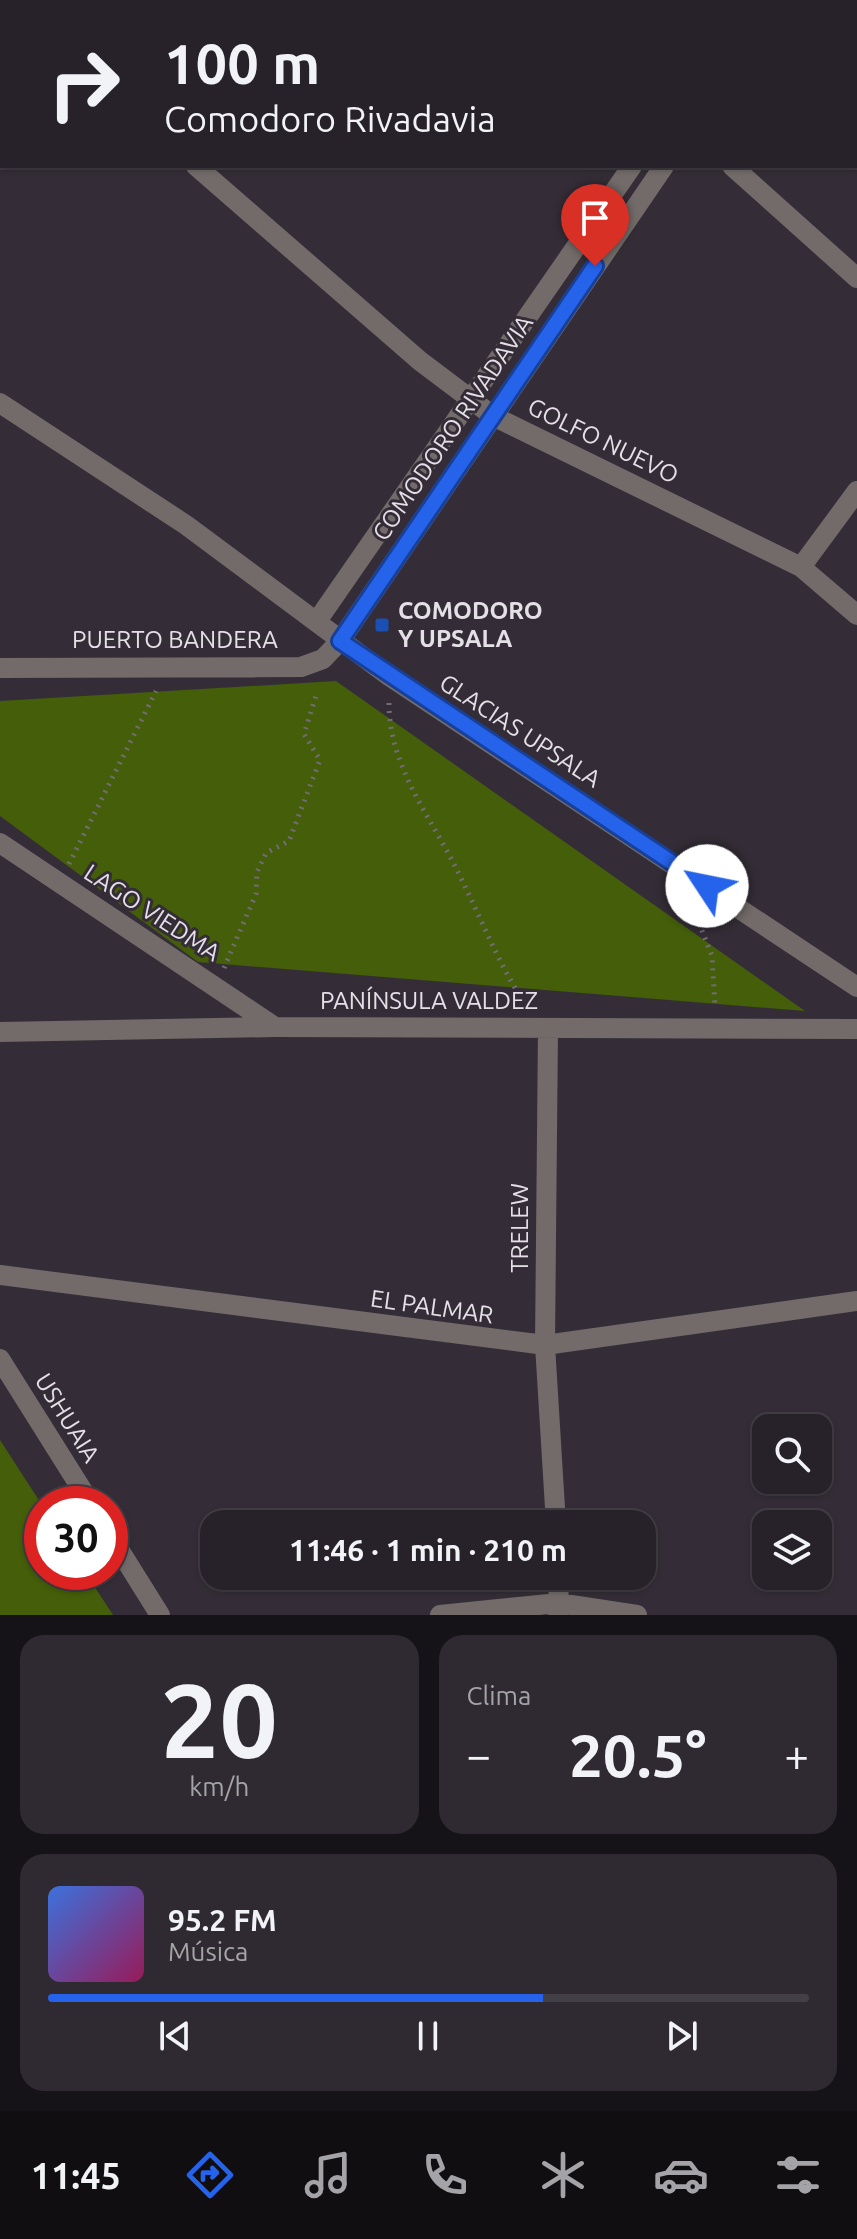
<!DOCTYPE html>
<html lang="es">
<head>
<meta charset="utf-8">
<style>
  body { margin:0; font-family:Ubuntu,sans-serif; background:#2f2a31; color:#f1f3f6; height:100vh; display:flex; flex-direction:column; font-size:30px; white-space:nowrap }
  * { box-sizing:border-box; margin:0 }
  p { font-size:26px; color:#a4a4a8 }
  .icon { flex:none; width:44px; height:44px; fill:none; stroke:currentColor; stroke-width:2; stroke-linecap:round; stroke-linejoin:round }
  .map { position:relative; height:1615px; overflow:hidden }
  .panel { display:flex; flex-direction:column; gap:20px; padding:20px; background:#151317; flex:1 }
  .panel>* { flex:none }
  .hud { position:absolute; left:0px; top:0px; width:858px; height:168px; box-shadow:0 2px 6px #0004,0 0 0 2px #433f46; background:#272229; color:#f1f3f6; overflow:hidden }
  .buttons { position:absolute; left:752px; top:1414px; display:grid; gap:16px }
  .buttons a { display:grid; place-items:center; width:80px; height:80px; border-radius:16px; background:#272229; box-shadow:0 2px 6px #0004,0 0 0 2px #433f46; font-size:40px }
  .speed { position:absolute; left:24px; top:1486px; display:flex; gap:16px; font-size:40px; font-weight:700; text-align:center }
  .speed>* { display:grid; place-content:center; width:104px; height:104px; border-radius:50%; background:#272229; box-shadow:0 2px 6px #0004,0 0 0 2px #433f46; line-height:1 }
  .speed .limit { border:12px solid #d22; background:#fff; color:#111 }
  .pin { position:absolute; display:grid; place-items:center; width:68px; height:68px; color:#fff; margin:-82px -34px; border-radius:50% 50% 50% 0; rotate:-45deg; box-shadow:0 0 8px #0007 }
  .pin .icon { rotate:45deg }
  .me { position:absolute; width:88px; margin:-44px; rotate:304deg; stroke-linejoin:round; filter:drop-shadow(0 0 6px #0008) }
  .turn { display:flex; align-items:center; gap:28px; height:168px; padding:0 32px; font-size:36px }
  .turn .icon { width:104px; height:104px; stroke-width:2.5 }
  .turn b { display:block; font-size:56px; line-height:68px }
  .big { font-size:60px; font-weight:700; line-height:1.1 }
  .panel .tile { flex:1; display:flex; flex-direction:column; justify-content:center; gap:12px; min-width:0; padding:0 28px; border-radius:24px; background:#2f2a31 }
  .panel .dial { align-items:center; gap:0 }
  .dial b { font-size:104px; line-height:1 }
  .song { display:flex; align-items:center; gap:24px }
  .cover { width:96px; height:96px; border-radius:12px; background:linear-gradient(135deg,hsl(220 70% 55%),hsl(330 70% 35%)) }
  .played { height:8px; border-radius:4px; background:linear-gradient(90deg,#2563eb 65%,#433f46 65%) }
  .keys { display:flex; justify-content:space-around; direction:ltr }
  .heat { display:flex; justify-content:space-between; align-items:center; font-size:44px; direction:ltr }
  .panel .tiles { flex:1; display:grid; gap:20px; grid-template-columns:1fr 1fr }
  .tile:last-child { grid-column:span 2 }
  .trip { position:absolute; left:200px; top:1510px; width:456px; height:80px; border-radius:24px; background:#272229; box-shadow:0 2px 6px #0004,0 0 0 2px #433f46; font-weight:700; line-height:80px; text-align:center }
  .tab-bar { display:flex; height:128px; justify-content:space-around; align-items:center; background:#100e10; color:#a4a4a8 }
  .tab-bar .icon { width:56px; height:56px }
  .tab-bar .current { color:#2563eb }
  .tab-bar b { font-size:36px; color:#f1f3f6 }
  .map>svg:first-child { display:block }
  .green { fill:#445e09 }
  .lines { fill:none; stroke-linecap:round; stroke-linejoin:round }
  .path { stroke:#726c75; stroke-width:5; stroke-dasharray:2 6; stroke-linecap:butt }
  .minor { stroke:#726b69; stroke-width:20 }
  .route-casing { stroke:#184099; stroke-width:20 }
  .route { stroke:#2563eb; stroke-width:14 }
  .transit-dot { fill:#1a4fb4; stroke:#342d37; stroke-width:3 }
  .labels { text-anchor:middle; stroke-width:6; stroke-linejoin:round; paint-order:stroke }
  .street-label { font-size:24px; fill:#e5e0e7; stroke:#342d37 }
  .poi-label { font-size:24px; font-weight:bold; fill:#e5e0e7; stroke:#342d37; text-anchor:start }
</style>
</head>
<body>
<div class="map">
<svg width="857" height="1615" viewBox="0 0 857 1615">
  <rect width="100%" height="100%" fill="#342d37"/>
  <path class="green" d="M 336,681 L 805,1011 L 198,962 L 0,816 L 0,701 Z
    M 0,1440 L 42,1505 L 42,1572 L 85,1572 L 113,1615 L 0,1615 Z"/>
  <g class="lines">
    <path class="path" d="M 389,703 C 389,767 431,817 458,872 C 481,918 497,961 525,1004
      M 69,864 L 156,691
      M 693,908 L 712,956 L 715,1006
      M 224,968 L 256,894 L 257,872 L 266,853 L 289,841 L 320,760 L 304,734 L 316,696"/>
    <path class="minor" d="M 437,0 L 441,2
      M 327,2 L 329,0
      M 745,2 L 746,0
      M 775,2 L 776,0
      M 0,67 L 2,68
      M 196,166 L 420,361 L 493,416 L 801,567 L 857,615
      M 732,166 L 857,278
      M 0,403 L 186,525 L 389,676 L 857,987
      M 801,567 L 857,491
      M 317,621 L 632,166
      M 0,668 L 301,667 L 323,659 L 340,641 L 664,166
      M 0,843 L 275,1027
      M 548,1028 L 545,1345 L 556,1524
      M 0,1032 L 275,1027 L 857,1029
      M 0,1275 L 545,1345 L 857,1301
      M 0,1359 L 91,1504
      M 110,1535 L 160,1615
      M 440,1615 L 558,1603 L 637,1615
      M 558,1615 L 559,1576"/>
  </g>
  <g class="lines">
    <g class="route-casing">
      <path id="route" d="M 595,266 L 340,641 L 707,886"/>
    </g>
    <use href="#route" class="route"/>
  </g>
  <rect class="transit-dot" x="374" y="617" width="16" height="16" rx="4"/>
  <g class="labels">
    <g class="street-label">
      <text transform="translate(453 428) rotate(-56)" y="8">COMODORO RIVADAVIA</text>
      <text transform="translate(603 441) rotate(26)" y="8">GOLFO NUEVO</text>
      <text x="175" y="648">PUERTO BANDERA</text>
      <text transform="translate(520 731) rotate(33)" y="8">GLACIAS UPSALA</text>
      <text transform="translate(152 913) rotate(33)" y="8">LAGO VIEDMA</text>
      <text x="429" y="1009">PANÍNSULA VALDEZ</text>
      <text transform="translate(520 1228) rotate(-90)" y="8">TRELEW</text>
      <text transform="translate(432 1307) rotate(8)" y="8">EL PALMAR</text>
      <text transform="translate(67 1418) rotate(58)" y="8">USHUAIA</text>
    </g>
    <g class="poi-label">
      <text x="398" y="619">COMODORO<tspan x="398" dy="28">Y UPSALA</tspan></text>
    </g>
  </g>
</svg>
<div class="buttons">
<a><svg class="icon" aria-label="search" viewBox="0 0 24 24"><circle cx="10" cy="10" r="6"/><path d="M15 15l6 6"/></svg></a>
<a><svg class="icon" aria-label="layers" viewBox="0 0 24 24"><path d="M12 4l9 5-9 5-9-5zM3 14l9 5 9-5"/></svg></a>
</div>
<div class="speed"><div class="limit">30</div></div>
<div class="pin" style="left:595px;top:266px;background:#d93025"><svg class="icon" aria-label="arrive" viewBox="0 0 24 24"><path d="M6 21V4h12l-3 4 3 4H6"/></svg></div>
<svg class="me" style="left:707px;top:886px" viewBox="-20 -20 40 40"><circle r="19" fill="#fff"/><path d="M0-13L10 11 0 6-10 11z" fill="#2563eb"/></svg>
<div class="trip">11:46 · 1 min · 210 m</div>
<div class="hud">
<div class="turn"><svg class="icon" aria-label="right" viewBox="0 0 24 24"><path d="M7 20v-9h11M14 6l5 5-5 5"/></svg><div><b>100 m</b>Comodoro Rivadavia</div></div>
</div>
</div>
<section class="panel">
<div class="tiles">
<div class="tile dial"><b>20</b><p>km/h</p></div>
<div class="tile"><p>Clima</p>
<div class="heat"><a>−</a><b class="big">20.5°</b><a>+</a></div>
</div>
<div class="tile">
<div class="song"><i class="cover"></i><div><b>95.2 FM</b><p>Música</p></div></div>
<div class="played"></div>
<div class="keys"><svg class="icon" aria-label="previous" viewBox="0 0 24 24"><path d="M18 5L8 12l10 7zM5 5v14"/></svg><svg class="icon" aria-label="pause" viewBox="0 0 24 24"><path d="M8 5v14M16 5v14"/></svg><svg class="icon" aria-label="next" viewBox="0 0 24 24"><path d="M6 5l10 7-10 7zM19 5v14"/></svg></div>
</div>
</div>
</section>
<nav class="tab-bar">
<b>11:45</b>
<svg class="icon current" aria-label="directions" viewBox="0 0 24 24"><path d="M12 3l9 9-9 9-9-9zM9 14v-3h6M13 9l2 2-2 2"/></svg>
<svg class="icon" aria-label="music" viewBox="0 0 24 24"><path d="M9 18V5l10-2v13"/><circle cx="6" cy="18" r="3"/><circle cx="16" cy="16" r="3"/></svg>
<svg class="icon" aria-label="phone" viewBox="0 0 24 24"><path d="M5 4h4l2 5-3 2q2 4 5 5l2-3 5 2v4C11 20 4 13 5 4z"/></svg>
<svg class="icon" aria-label="climate" viewBox="0 0 24 24"><path d="M12 3v18M4 7l16 10M4 17L20 7"/></svg>
<svg class="icon" aria-label="car" viewBox="0 0 24 24"><path d="M5 17H2v-5l4-1 3-4h7l3 4 3 1v5h-3M9 17h6M6 11h13"/><circle cx="7" cy="17" r="2"/><circle cx="17" cy="17" r="2"/></svg>
<svg class="icon" aria-label="filters" viewBox="0 0 24 24"><path d="M4 7h16M4 17h16"/><circle cx="9" cy="7" r="2"/><circle cx="15" cy="17" r="2"/></svg>
</nav>
</body>
</html>
